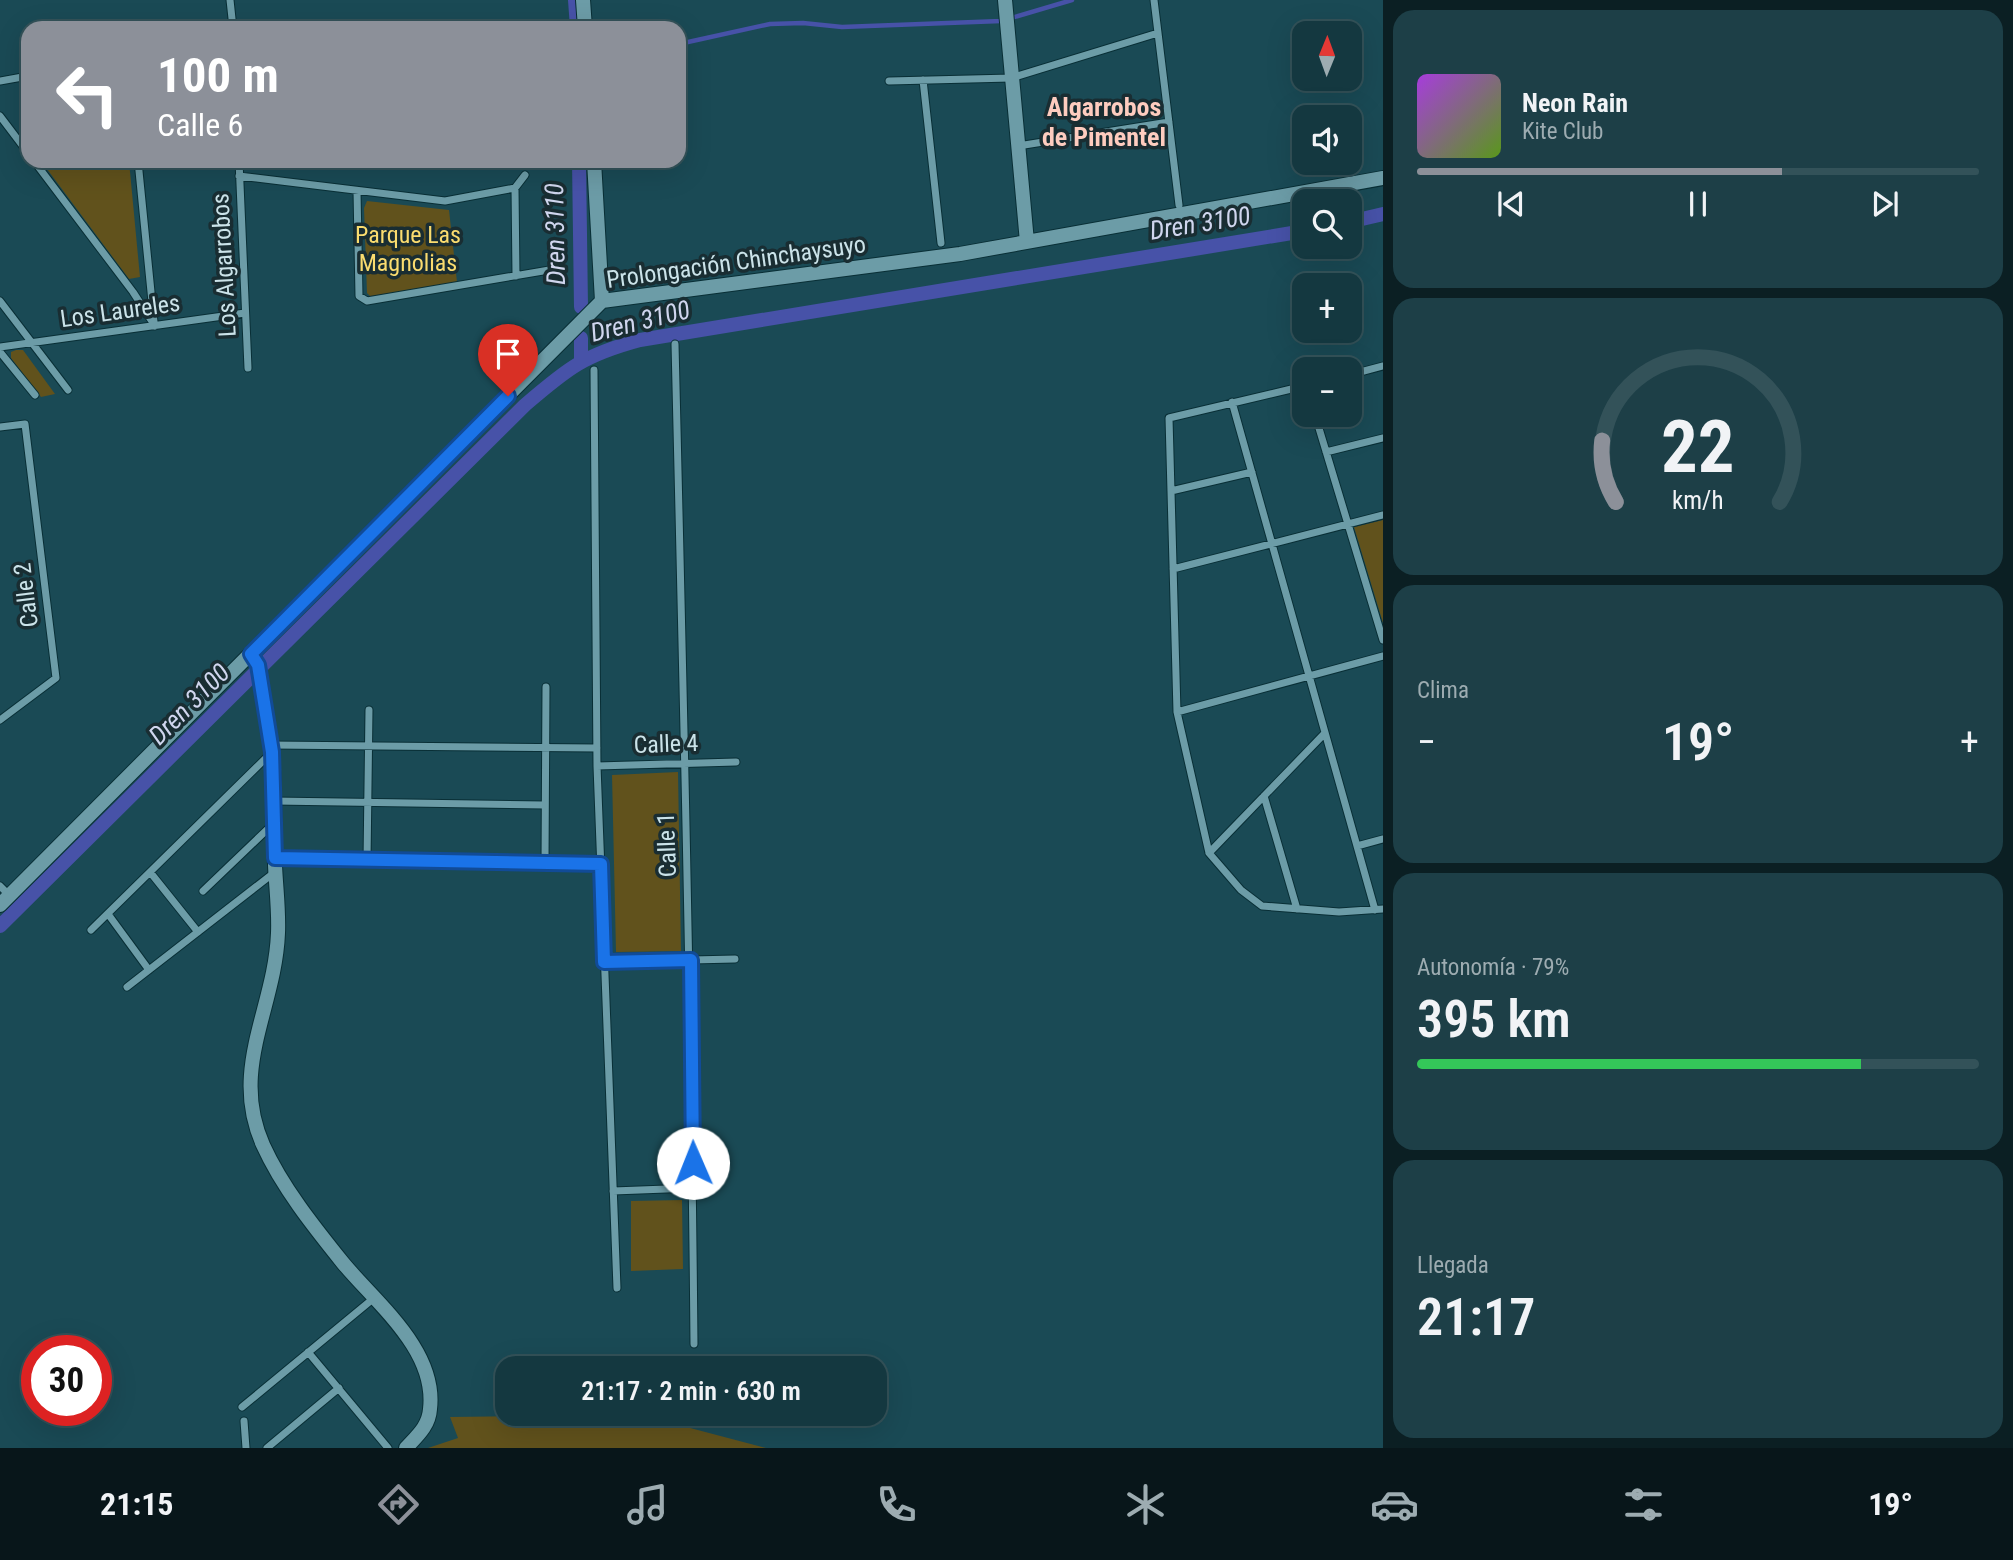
<!DOCTYPE html>
<html lang="es">
<head>
<meta charset="utf-8">
<style>
  body { margin:0; font-family:"Roboto Condensed",sans-serif; background:#1d3f47; color:#f1f3f6; height:100vh; display:flex; flex-direction:column; font-size:26px; white-space:nowrap }
  * { box-sizing:border-box; margin:0 }
  p { font-size:23px; color:#9dacb1 }
  .icon { flex:none; width:38px; height:38px; fill:none; stroke:currentColor; stroke-width:2; stroke-linecap:round; stroke-linejoin:round }
  .map { position:relative; flex:1; overflow:hidden }
  .sheet { display:flex; flex-direction:column; gap:10px; padding:10px; background:#0b1f23; width:630px }
  .sheet>* { flex:none }
  .hud { position:absolute; left:21px; top:21px; width:665px; height:147px; border-radius:21px; box-shadow:0 7px 28px #0002,0 0 0 2px #335259; background:#8c9099; color:#fff; overflow:hidden }
  .needle { width:46px; rotate:1deg }
  .tools { position:absolute; left:1292px; top:21px; display:grid; gap:14px }
  .tools a { display:grid; place-items:center; width:70px; height:70px; border-radius:14px; background:#143840; box-shadow:0 7px 28px #0002,0 0 0 2px #335259; font-size:35px }
  .speed { position:absolute; left:21px; top:1335px; display:flex; gap:14px; font-size:35px; font-weight:700; text-align:center }
  .speed>* { display:grid; place-content:center; width:91px; height:91px; border-radius:50%; background:#143840; box-shadow:0 7px 28px #0002,0 0 0 2px #335259; line-height:1 }
  .speed .limit { border:10px solid #d22; background:#fff; color:#111 }
  .pin { position:absolute; display:grid; place-items:center; width:60px; height:60px; color:#fff; margin:-72px -30px; border-radius:50% 50% 50% 0; rotate:-45deg; box-shadow:0 0 7px #0007 }
  .pin .icon { rotate:45deg }
  .me { position:absolute; width:77px; margin:-38px; rotate:359deg; stroke-linejoin:round; filter:drop-shadow(0 0 5px #0008) }
  .turn { display:flex; align-items:center; gap:24px; height:147px; padding:0 21px; font-size:32px }
  .turn .icon { width:91px; height:91px; stroke-width:2.5 }
  .turn b { display:block; font-size:49px; line-height:60px }
  .big { font-size:52px; font-weight:600; line-height:1.1 }
  .sheet .card { flex:1; display:flex; flex-direction:column; justify-content:center; gap:10px; min-width:0; padding:0 24px; border-radius:21px; background:#1d3f47 }
  .sheet .dial { align-items:center; gap:0 }
  .dial svg { height:182px; overflow:visible; fill:none; stroke:#335259; stroke-width:7; stroke-linecap:round; text-anchor:middle }
  .dial text { fill:#f1f3f6; stroke:none }
  .song { display:flex; align-items:center; gap:21px }
  .cover { width:84px; height:84px; border-radius:10px; background:linear-gradient(135deg,hsl(280 70% 55%),hsl(90 70% 35%)) }
  .played { height:7px; border-radius:4px; background:linear-gradient(90deg,#8c9099 65%,#335259 65%) }
  .keys { display:flex; justify-content:space-around; direction:ltr }
  .heat { display:flex; justify-content:space-between; align-items:center; font-size:38px; direction:ltr }
  .charge { height:10px; border-radius:5px; background:linear-gradient(90deg,#34c759 79%,#335259 0) }
  .trip { position:absolute; left:495px; top:1356px; width:392px; height:70px; border-radius:21px; background:#143840; box-shadow:0 7px 28px #0002,0 0 0 2px #335259; font-weight:600; line-height:70px; text-align:center }
  .tabs { display:flex; height:112px; justify-content:space-around; align-items:center; background:#08161a; color:#9dacb1 }
  .tabs .icon { width:49px; height:49px }
  .tabs .current { color:#8c9099 }
  .tabs b { font-size:32px; color:#f1f3f6 }
  main { display:flex; flex:1; min-height:0 }
  .map>svg:first-child { display:block }
  .green { fill:#61521c }
  .lines { fill:none; stroke-linecap:round; stroke-linejoin:round }
  .stream { stroke:#4752a8; stroke-width:4.5 }
  .canal { stroke:#4752a8; stroke-width:14 }
  .street-casing { stroke:#092f36; stroke-width:9 }
  .secondary-casing { stroke:#092f36; stroke-width:16 }
  .street { stroke:#6c9ca7; stroke-width:7 }
  .secondary { stroke:#6c9ca7; stroke-width:14 }
  .route-casing { stroke:#114b97; stroke-width:18 }
  .route { stroke:#1a73e8; stroke-width:12 }
  .labels { text-anchor:middle; stroke-width:7; stroke-linejoin:round; paint-order:stroke }
  .park-label { font-size:24px; fill:#fadc6f; stroke:#192d32 }
  .street-label { font-size:24px; fill:#cbe3e9; stroke:#192d32 }
  .neighbourhood-label { font-size:26px; font-weight:bold; fill:#feccbf; stroke:#192d32 }
  .water-label { font-size:26px; font-style:italic; fill:#d0d6ee; stroke:#192d32 }
</style>
</head>
<body>
<main>
<div class="map">
<svg width="1383" height="1448" viewBox="0 0 1383 1448">
  <rect width="100%" height="100%" fill="#1a4a55"/>
  <path class="green" d="M 41,161 L 129,161 L 140,277 L 129,279 Z
    M 367,201 L 449,210 L 457,282 L 372,298 L 367,293 L 364,208 Z
    M 16,350 L 23,350 L 55,394 L 41,397 L 11,358 L 11,352 Z
    M 1383,520 L 1383,623 L 1354,527 Z
    M 678,772 L 681,951 L 616,952 L 612,775 Z
    M 682,1200 L 683,1269 L 631,1271 L 631,1201 Z
    M 641,1415 L 766,1448 L 428,1448 L 458,1438 L 450,1417 Z"/>
  <g class="lines">
    <path class="stream" d="M 679,44 L 770,24 L 803,23 L 842,27 L 1001,21 L 1072,0"/>
    <path class="canal" d="M 575,0 L 577,28
      M 579,161 L 581,307
      M 1349,222 L 1383,214
      M 581,338 L 581,361
      M 0,926 L 525,405 C 568,368 584,355 640,340 L 1304,231"/>
    <g class="street-casing">
      <path id="street" d="M 230,0 L 233,28
        M 1154,0 L 1179,205
        M 923,80 L 941,243
        M 0,81 L 28,76
        M 889,81 L 1011,78 L 1158,33
        M 0,116 L 28,153
        M 1018,146 L 1169,122
        M 34,161 L 133,292 L 155,326
        M 138,161 L 154,322
        M 239,161 L 248,368
        M 239,176 L 445,201 L 515,188 L 525,175
        M 515,188 L 516,276
        M 357,191 L 359,296 L 367,301 L 561,268
        M 0,301 L 68,390
        M 675,344 C 683,677 691,1010 694,1344
        M 0,347 L 245,313
        M 0,352 L 35,395
        M 594,370 L 597,766 L 617,1288
        M 1349,375 L 1383,366
        M 1304,386 L 1169,418 L 1177,712 L 1209,853 L 1241,890 L 1262,906 L 1339,912 L 1383,909
        M 1232,402 L 1375,910
        M 1315,415 L 1383,640
        M 0,427 L 25,424 L 56,678 L 0,720
        M 1326,452 L 1383,438
        M 1171,491 L 1252,472
        M 1173,569 L 1383,515
        M 1177,712 L 1383,656
        M 271,745 L 597,748
        M 597,766 L 736,762
        M 1264,796 L 1297,909
        M 274,801 L 545,805
        M 1357,846 L 1383,839
        M 1209,853 L 1325,733
        M 275,858 L 601,864
        M 367,861 L 369,710
        M 545,863 L 546,687
        M 150,872 L 198,932
        M 0,886 L 9,895
        M 203,891 L 273,824
        M 108,914 L 149,970
        M 91,930 L 270,754
        M 604,962 L 735,959
        M 127,987 L 275,872
        M 613,1191 L 693,1188
        M 308,1352 L 388,1448
        M 242,1407 L 374,1298
        M 244,1421 L 246,1448
        M 267,1448 L 339,1388"/>
    </g>
    <g class="secondary-casing">
      <path id="secondary" d="M 583,0 L 585,28
        M 1005,0 L 1027,242
        M 594,161 L 602,301
        M 251,654 L 258,665 C 262,694 269,724 272,754 C 275,790 274,828 275,865 C 276,888 279,910 278,933 C 275,1009 229,1069 263,1145 C 282,1187 314,1227 343,1263 C 376,1303 437,1350 430,1409 C 429,1426 417,1436 406,1448
        M 0,905 L 602,301 L 960,254 L 1383,178"/>
    </g>
    <use href="#street" class="street"/>
    <use href="#secondary" class="secondary"/>
  </g>
  <g class="lines">
    <g class="route-casing">
      <path id="route" d="M 508,396 L 251,654 L 258,665 L 272,752 L 275,858 L 601,864 L 604,962 L 691,960 L 693,1163"/>
    </g>
    <use href="#route" class="route"/>
  </g>
  <g class="labels">
    <g class="park-label">
      <text x="408" y="243">Parque Las<tspan x="408" dy="28">Magnolias</tspan></text>
    </g>
    <g class="street-label">
      <text transform="translate(736 262) rotate(-8)" y="8">Prolongación Chinchaysuyo</text>
      <text transform="translate(224 265) rotate(-93)" y="8">Los Algarrobos</text>
      <text transform="translate(120 311) rotate(-8)" y="8">Los Laureles</text>
      <text transform="translate(26 595) rotate(-97)" y="8">Calle 2</text>
      <text transform="translate(666 744) rotate(-2)" y="8">Calle 4</text>
      <text transform="translate(667 845) rotate(-92)" y="8">Calle 1</text>
    </g>
    <g class="neighbourhood-label">
      <text x="1104" y="116">Algarrobos<tspan x="1104" dy="30">de Pimentel</tspan></text>
    </g>
    <g class="water-label">
      <text transform="translate(1200 223) rotate(-9)" y="9">Dren 3100</text>
      <text transform="translate(555 234) rotate(-91)" y="9">Dren 3110</text>
      <text transform="translate(640 321) rotate(-14)" y="9">Dren 3100</text>
      <text transform="translate(189 704) rotate(-45)" y="9">Dren 3100</text>
    </g>
  </g>
</svg>
<div class="tools">
<a><svg class="needle" viewBox="-14 -14 28 28"><path d="M0-13l5 13h-10z" fill="#e53935"/><path d="M0 13l5-13h-10z" fill="#9dacb1"/></svg></a>
<a><svg class="icon" aria-label="sound" viewBox="0 0 24 24"><path d="M4 9h4l5-4v14l-5-4H4zM17 9q2 3 0 6"/></svg></a>
<a><svg class="icon" aria-label="search" viewBox="0 0 24 24"><circle cx="10" cy="10" r="6"/><path d="M15 15l6 6"/></svg></a>
<a>+</a>
<a>−</a>
</div>
<div class="speed"><div class="limit">30</div></div>
<div class="pin" style="left:508px;top:396px;background:#d93025"><svg class="icon" aria-label="arrive" viewBox="0 0 24 24"><path d="M6 21V4h12l-3 4 3 4H6"/></svg></div>
<svg class="me" style="left:693px;top:1163px" viewBox="-20 -20 40 40"><circle r="19" fill="#fff"/><path d="M0-13L10 11 0 6-10 11z" fill="#1a73e8"/></svg>
<div class="trip">21:17 · 2 min · 630 m</div>
<div class="hud">
<div class="turn"><svg class="icon" aria-label="left" viewBox="0 0 24 24"><path d="M17 20v-9H6M10 6l-5 5 5 5"/></svg><div><b>100 m</b>Calle 6</div></div>
</div>
</div>
<section class="sheet">
<div class="card">
<div class="song"><i class="cover"></i><div><b>Neon Rain</b><p>Kite Club</p></div></div>
<div class="played"></div>
<div class="keys"><svg class="icon" aria-label="previous" viewBox="0 0 24 24"><path d="M18 5L8 12l10 7zM5 5v14"/></svg><svg class="icon" aria-label="pause" viewBox="0 0 24 24"><path d="M8 5v14M16 5v14"/></svg><svg class="icon" aria-label="next" viewBox="0 0 24 24"><path d="M6 5l10 7-10 7zM19 5v14"/></svg></div>
</div>
<div class="card dial"><svg viewBox="0 0 100 80">
<path d="M14 69A42 42 0 1 1 86 69"/>
<path d="M14 69A42 42 0 0 1 8 42" stroke="#8c9099"/>
<text x="50" y="56" font-size="32" font-weight="700">22</text>
<text x="50" y="72" font-size="11">km/h</text>
</svg></div>
<div class="card"><p>Clima</p>
<div class="heat"><a>−</a><b class="big">19°</b><a>+</a></div>
</div>
<div class="card"><p>Autonomía · 79%</p><b class="big">395 km</b><div class="charge"></div></div>
<div class="card"><p>Llegada</p><b class="big">21:17</b></div>
</section>
</main>
<nav class="tabs">
<b>21:15</b>
<svg class="icon current" aria-label="directions" viewBox="0 0 24 24"><path d="M12 3l9 9-9 9-9-9zM9 14v-3h6M13 9l2 2-2 2"/></svg>
<svg class="icon" aria-label="music" viewBox="0 0 24 24"><path d="M9 18V5l10-2v13"/><circle cx="6" cy="18" r="3"/><circle cx="16" cy="16" r="3"/></svg>
<svg class="icon" aria-label="phone" viewBox="0 0 24 24"><path d="M5 4h4l2 5-3 2q2 4 5 5l2-3 5 2v4C11 20 4 13 5 4z"/></svg>
<svg class="icon" aria-label="climate" viewBox="0 0 24 24"><path d="M12 3v18M4 7l16 10M4 17L20 7"/></svg>
<svg class="icon" aria-label="car" viewBox="0 0 24 24"><path d="M5 17H2v-5l4-1 3-4h7l3 4 3 1v5h-3M9 17h6M6 11h13"/><circle cx="7" cy="17" r="2"/><circle cx="17" cy="17" r="2"/></svg>
<svg class="icon" aria-label="filters" viewBox="0 0 24 24"><path d="M4 7h16M4 17h16"/><circle cx="9" cy="7" r="2"/><circle cx="15" cy="17" r="2"/></svg>
<b>19°</b>
</nav>
</body>
</html>
